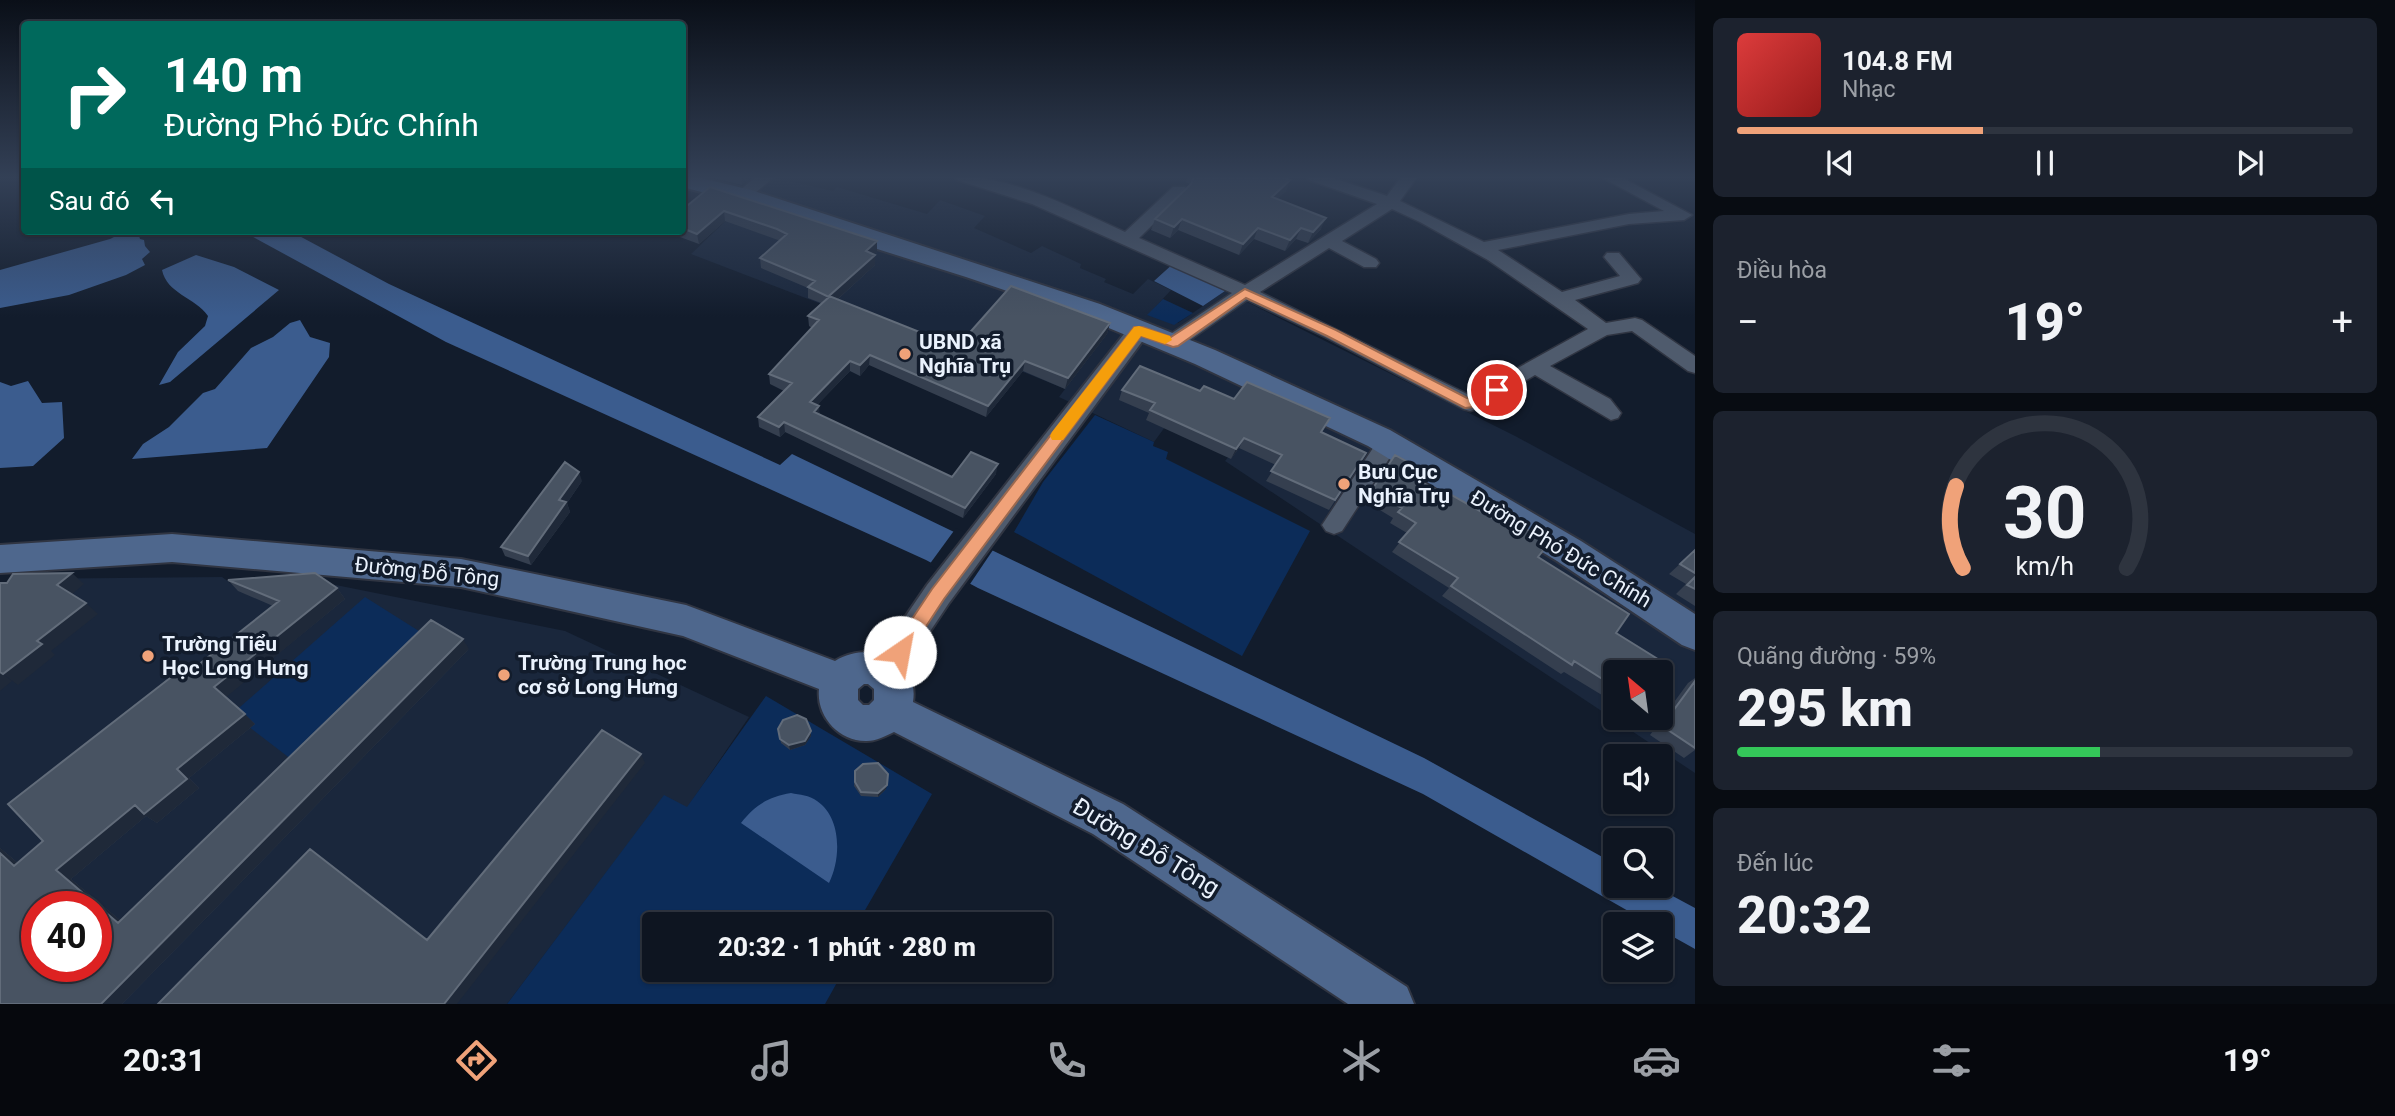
<!DOCTYPE html>
<html lang="vi">
<head>
<meta charset="utf-8">
<style>
  body { margin:0; font-family:Roboto,sans-serif; background:#1c222e; color:#f1f3f6; height:100vh; display:flex; flex-direction:column; font-size:26px; white-space:nowrap }
  * { box-sizing:border-box; margin:0 }
  p { font-size:23px; color:#9b9fa5 }
  .icon { flex:none; width:38px; height:38px; fill:none; stroke:currentColor; stroke-width:2; stroke-linecap:round; stroke-linejoin:round }
  .map { position:relative; flex:1; overflow:hidden }
  .drawer { display:flex; flex-direction:column; gap:18px; padding:18px; background:#080c12; width:700px }
  .drawer>* { flex:none }
  .top-card { position:absolute; left:21px; top:21px; width:665px; height:214px; border-radius:7px; box-shadow:0 2px 5px #0004,0 0 0 2px #2e343f; background:#00695c; color:#fff; overflow:hidden }
  .needle { width:46px; rotate:331deg }
  .buttons { position:absolute; left:1603px; top:660px; display:grid; gap:14px }
  .buttons a { display:grid; place-items:center; width:70px; height:70px; border-radius:7px; background:#0e1521; box-shadow:0 2px 5px #0004,0 0 0 2px #2e343f; font-size:35px }
  .speed { position:absolute; left:21px; top:891px; display:flex; gap:14px; font-size:35px; font-weight:700; text-align:center }
  .speed>* { display:grid; place-content:center; width:91px; height:91px; border-radius:50%; background:#0e1521; box-shadow:0 2px 5px #0004,0 0 0 2px #2e343f; line-height:1 }
  .speed .limit { border:10px solid #d22; background:#fff; color:#111 }
  .pin { position:absolute; display:grid; place-items:center; width:60px; height:60px; color:#fff; margin:-30px; border:4px solid #fff; border-radius:50%; box-shadow:0 2px 7px #0007 }
  .me { position:absolute; width:77px; margin:-38px; rotate:33deg; stroke-linejoin:round; filter:drop-shadow(0 0 5px #0008) }
  .turn { display:flex; align-items:center; gap:24px; height:147px; padding:0 28px; font-size:32px }
  .turn .icon { width:91px; height:91px; stroke-width:2.5 }
  .turn b { display:block; font-size:49px; line-height:60px }
  .then { display:flex; align-items:center; height:66px; padding:0 28px; background:#0003; gap:14px; font-size:26px }
  .big { font-size:52px; font-weight:800; line-height:1.1 }
  .drawer .widget { flex:1; display:flex; flex-direction:column; justify-content:center; gap:10px; min-width:0; padding:0 24px; border-radius:10px; background:#1c222e }
  .drawer .dial { align-items:center; gap:0 }
  .dial svg { height:182px; overflow:visible; fill:none; stroke:#2e343f; stroke-width:7; stroke-linecap:round; text-anchor:middle }
  .dial text { fill:#f1f3f6; stroke:none }
  .song { display:flex; align-items:center; gap:21px }
  .cover { width:84px; height:84px; border-radius:10px; background:linear-gradient(135deg,hsl(0 70% 55%),hsl(0 70% 35%)) }
  .played { height:7px; border-radius:4px; background:linear-gradient(90deg,#f0a279 40%,#2e343f 40%) }
  .keys { display:flex; justify-content:space-around; direction:ltr }
  .heat { display:flex; justify-content:space-between; align-items:center; font-size:38px; direction:ltr }
  .charge { height:10px; border-radius:5px; background:linear-gradient(90deg,#34c759 59%,#2e343f 0) }
  .trip { position:absolute; left:642px; top:912px; width:410px; height:70px; border-radius:7px; background:#0e1521; box-shadow:0 2px 5px #0004,0 0 0 2px #2e343f; font-weight:800; line-height:70px; text-align:center }
  .dock { display:flex; height:112px; justify-content:space-around; align-items:center; background:#06080d; color:#9b9fa5 }
  .dock .icon { width:49px; height:49px }
  .dock .current { color:#f0a279 }
  .dock b { font-size:32px; color:#f1f3f6 }
  main { display:flex; flex:1; min-height:0 }
  .map>svg:first-child { display:block }
  .built { fill:#1a273c; fill-rule:evenodd }
  .green { fill:#0c2c59 }
  .water { fill:#3b5c8e }
  .pier { fill:#121c2c }
  .lines { fill:none; stroke-linecap:round; stroke-linejoin:round }
  .minor-casing { stroke:#303542; stroke-width:3 }
  .tertiary-casing { stroke:#303542; stroke-width:4 }
  .secondary-casing { stroke:#303542; stroke-width:4 }
  .minor { fill:#4f5b6d; fill-rule:evenodd }
  .tertiary { fill:#4f5b6d; fill-rule:evenodd }
  .secondary { fill:#4e678d; fill-rule:evenodd }
  .wall { fill:#353f4f }
  .shaded-wall { fill:#1f2939 }
  .building { fill:#485362; stroke:#626c7a; stroke-width:2; fill-rule:evenodd }
  .route { fill:#f0a279; stroke:#9c694f; stroke-width:2 }
  .slow { fill:#f59e0b }
  .poi-dot { fill:#f0a279; stroke:#121c2c; stroke-width:2.5 }
  .labels { text-anchor:middle; stroke-width:7; stroke-linejoin:round; paint-order:stroke }
  .poi-label { font-size:21px; font-weight:bold; fill:#eaf2fd; stroke:#121c2c; text-anchor:start }
  .street-label { font-size:21px; fill:#eaf2fd; stroke:#121c2c }
  .near-street-label { font-size:24px; fill:#eaf2fd; stroke:#121c2c }
</style>
</head>
<body>
<main>
<div class="map">
<svg width="1695" height="1004" viewBox="0 0 1695 1004">
  <rect width="100%" height="100%" fill="#121c2c"/>
  <path class="built" d="M 772,177 L 833,191 L 837,187 L 927,214 L 940,200 L 985,216 L 974,228 L 1031,253 L 1042,246 L 1081,264 L 1080,268 L 1106,279 L 1104,282 L 1133,294 L 1148,279 L 1171,290 L 1148,315 L 1178,323 L 1225,291 L 1517,437 L 1695,534 L 1695,773 L 1225,461 L 1251,431 L 1184,401 L 1154,442 L 1059,397 L 1065,389 L 965,348 L 961,352 L 829,307 L 691,254 ZM 1615,672 L 1661,672 L 1661,718 L 1615,718 Z
    M 222,577 L 243,592 L 296,577 L 565,631 L 749,717 L 687,808 L 664,796 L 507,1004 L 0,1004 L 0,600 L 13,579 ZM 37,906 L 96,906 L 96,966 L 37,966 Z"/>
  <path class="green" d="M 1163,299 L 1193,313 L 1174,325 L 1147,315 Z
    M 1095,415 L 1154,442 L 1153,446 L 1168,452 L 1166,459 L 1310,531 L 1242,656 L 1014,532 L 1043,482 Z
    M 365,597 L 430,638 L 300,766 L 232,714 Z
    M 766,696 L 932,794 L 857,924 L 654,924 L 654,970 L 844,970 L 825,1004 L 507,1004 L 664,795 L 687,807 Z"/>
  <path class="water" d="M 242,231 L 290,231 L 389,284 L 780,465 L 792,454 L 1424,758 L 1615,864 L 1615,886 L 1654,886 L 1695,908 L 1695,949 L 1661,930 L 1661,924 L 1651,924 L 1423,794 L 978,588 L 926,560 L 446,342 Z
    M 124,232 L 138,233 L 140,239 L 144,240 L 145,246 L 150,252 L 142,259 L 145,265 L 126,275 L 69,295 L 0,308 L 0,270 L 110,239 Z
    M 196,255 L 234,267 L 279,290 L 170,382 L 159,385 L 178,352 L 205,326 L 208,316 C 195,297 167,294 162,270 Z
    M 1175,262 L 1220,284 L 1225,291 L 1203,306 L 1154,281 Z
    M 300,320 L 310,337 L 330,343 L 329,357 L 267,448 L 132,459 L 143,444 L 169,427 L 203,393 L 215,389 L 251,348 L 273,337 L 290,323 Z
    M 28,381 L 42,403 L 62,402 L 64,438 L 33,466 L 0,468 L 0,382 L 11,386 Z
    M 791,793 C 800,795 809,795 817,801 C 842,818 841,859 829,883 L 741,823 C 755,805 768,797 791,793 Z"/>
  <path class="pier" d="M 956,528 L 995,547 L 968,587 L 929,565 Z"/>
  <g class="lines">
    <g class="minor-casing">
      <path id="minor" d="M 756,177 L 774,177 L 748,199 L 736,199 L 734,195 Z
        M 955,177 C 1010,174 1075,210 1125,232 L 1173,187 L 1185,187 L 1187,190 L 1185,193 L 1139,238 L 1245,285 L 1377,204 L 1309,180 L 1307,177 L 1330,177 L 1387,196 L 1401,177 L 1417,177 L 1400,201 L 1484,242 L 1629,214 L 1664,211 L 1601,177 L 1621,177 L 1692,215 L 1684,220 L 1629,224 L 1498,250 L 1562,292 L 1620,276 L 1604,257 L 1607,253 L 1619,253 L 1641,279 L 1638,283 L 1575,300 L 1606,323 L 1635,318 L 1642,320 L 1695,356 L 1695,373 L 1688,371 L 1632,331 L 1607,335 L 1550,366 L 1610,399 L 1621,413 L 1618,418 L 1611,420 L 1535,375 L 1477,409 L 1470,411 L 1463,409 L 1325,337 L 1247,300 L 1180,347 L 1166,347 L 1163,342 L 1166,337 L 1232,293 L 1032,204 L 957,180 ZM 1392,209 L 1420,222 L 1488,260 L 1588,329 L 1469,395 L 1260,292 L 1329,248 L 1364,267 L 1376,267 L 1379,263 L 1376,259 L 1342,241 Z
        M 1387,437 L 1395,439 L 1398,445 L 1342,531 L 1334,534 L 1326,531 L 1322,525 L 1326,519 L 1379,439 Z"/>
    </g>
    <g class="tertiary-casing">
      <path id="tertiary" d="M 1139,322 L 1147,325 L 1151,330 L 1147,335 L 949,603 L 895,684 L 884,688 L 873,684 L 868,674 L 873,664 L 927,585 L 1131,325 Z"/>
    </g>
    <g class="secondary-casing">
      <path id="secondary" d="M 682,177 L 697,177 L 751,190 L 1100,304 L 1215,350 L 1390,430 L 1581,541 L 1695,614 L 1695,650 L 1682,645 L 1557,561 L 1368,446 L 1195,364 L 1080,316 L 966,277 L 836,236 L 733,200 L 682,187 Z
        M 172,534 L 461,559 L 686,605 L 835,661 C 869,640 920,657 913,702 L 1123,804 L 1407,987 L 1414,1004 L 1348,1004 L 1093,834 L 894,732 C 886,736 876,741 867,741 C 839,742 816,716 819,689 L 683,636 L 461,587 L 172,562 L 0,573 L 0,545 ZM 864,684 L 868,684 L 874,689 L 874,700 L 869,705 L 863,705 L 858,700 L 858,689 Z"/>
    </g>
    <use href="#minor" class="minor"/>
    <use href="#tertiary" class="tertiary"/>
    <use href="#secondary" class="secondary"/>
  </g>
  <path class="wall" d="M 709,177 L 752,177 L 742,185 Z
    M 1187,177 L 1288,177 L 1287,179 L 1286,191 L 1277,199 L 1321,229 L 1308,243 L 1296,239 L 1285,251 L 1254,239 L 1239,255 L 1178,230 L 1170,238 L 1151,230 L 1155,219 L 1190,184 L 1186,182 Z
    M 710,187 L 877,252 L 874,254 L 875,255 L 875,265 L 837,300 L 957,347 L 1110,323 L 1107,334 L 1065,389 L 1023,371 L 986,417 L 869,365 L 860,376 L 850,371 L 817,405 L 820,415 L 952,477 L 996,474 L 963,518 L 785,432 L 780,437 L 759,427 L 758,417 L 784,391 L 770,384 L 769,374 L 812,328 L 809,326 L 808,316 L 821,303 L 808,298 L 808,288 L 761,268 L 760,258 L 780,240 L 778,240 L 725,221 L 699,244 L 669,233 L 668,231 L 682,231 L 682,210 Z
    M 1122,390 L 1200,391 L 1234,399 L 1321,433 L 1366,453 L 1329,510 L 1266,481 L 1276,465 L 1239,448 L 1231,459 L 1146,420 L 1149,413 L 1119,400 Z
    M 1395,455 L 1413,465 L 1407,474 L 1538,557 L 1616,633 L 1615,703 L 1564,672 L 1561,674 L 1442,596 L 1449,588 L 1392,552 L 1407,533 L 1390,523 L 1393,518 L 1365,501 Z
    M 582,481 L 567,503 L 570,512 L 531,565 L 505,556 L 501,547 Z
    M 1695,550 L 1695,606 L 1676,594 L 1686,584 L 1669,574 Z
    M 228,580 L 337,588 L 345,599 L 225,697 L 255,724 L 189,778 L 199,788 L 157,823 L 146,816 L 71,879 L 121,921 L 469,649 L 122,1004 L 0,1004 L 0,848 L 18,863 L 43,841 L 193,669 L 273,606 L 238,591 Z
    M 1695,678 L 1695,750 L 1684,758 L 1650,735 L 1688,683 Z
    M 778,729 L 811,731 L 811,736 L 805,745 L 790,750 L 781,743 Z
    M 855,771 L 886,789 L 878,797 L 861,796 L 854,786 Z"/>
  <path class="shaded-wall" d="M 741,177 L 752,177 L 742,185 Z
    M 1290,180 L 1286,191 L 1268,208 L 1272,197 Z
    M 724,211 L 725,221 L 699,244 L 697,234 Z
    M 1326,218 L 1321,229 L 1308,243 L 1313,232 Z
    M 1182,219 L 1178,230 L 1170,238 L 1174,227 Z
    M 1258,228 L 1254,239 L 1239,255 L 1243,244 Z
    M 1301,228 L 1296,239 L 1285,251 L 1290,240 Z
    M 877,241 L 877,252 L 866,261 L 866,251 Z
    M 875,255 L 875,265 L 829,307 L 829,296 Z
    M 1110,323 L 1107,334 L 1065,389 L 1068,378 Z
    M 870,355 L 869,365 L 860,376 L 860,365 Z
    M 850,361 L 850,371 L 810,412 L 810,402 Z
    M 1025,361 L 1023,371 L 986,417 L 988,406 Z
    M 819,406 L 820,417 L 814,412 Z
    M 784,422 L 785,432 L 780,437 L 779,427 Z
    M 1244,438 L 1239,448 L 1231,459 L 1236,449 Z
    M 998,464 L 996,474 L 963,518 L 965,508 Z
    M 579,472 L 582,481 L 567,503 L 570,512 L 531,565 L 528,556 L 559,500 Z
    M 72,573 L 84,584 L 70,596 L 57,585 Z
    M 337,588 L 345,599 L 225,698 L 214,687 Z
    M 86,603 L 98,614 L 51,651 L 55,655 L 18,685 L 3,674 L 37,641 Z
    M 463,639 L 469,649 L 122,1004 L 101,1004 Z
    M 0,672 L 12,681 L 0,691 Z
    M 245,714 L 255,724 L 189,778 L 199,788 L 157,823 L 146,816 L 71,879 L 133,931 L 118,923 L 56,870 Z
    M 811,731 L 811,736 L 805,745 L 790,750 L 789,745 Z
    M 641,754 L 645,763 L 457,1004 L 444,1004 Z
    M 887,785 L 886,789 L 878,797 L 878,793 Z
    M 0,848 L 31,874 L 14,866 L 0,853 Z"/>
  <path class="building" d="M 1194,177 L 1282,177 L 1290,180 L 1272,197 L 1326,218 L 1313,232 L 1301,228 L 1290,240 L 1258,228 L 1243,244 L 1182,219 L 1174,227 L 1155,219 L 1191,184 Z
    M 710,187 L 877,241 L 866,251 L 875,255 L 829,296 L 957,347 L 1011,286 L 1110,323 L 1068,378 L 1025,361 L 988,406 L 870,355 L 860,365 L 850,361 L 810,402 L 819,406 L 814,412 L 952,477 L 971,452 L 998,464 L 965,508 L 784,422 L 779,427 L 758,417 L 792,383 L 769,374 L 819,320 L 808,316 L 829,297 L 808,287 L 815,281 L 760,258 L 787,234 L 777,229 L 724,211 L 697,234 L 682,228 L 682,210 Z
    M 1140,366 L 1200,391 L 1204,386 L 1234,399 L 1247,382 L 1330,418 L 1321,432 L 1366,453 L 1335,500 L 1271,471 L 1282,455 L 1244,438 L 1236,449 L 1150,410 L 1155,403 L 1122,390 Z
    M 1395,455 L 1413,465 L 1405,473 L 1443,494 L 1446,492 L 1503,524 L 1508,518 L 1549,543 L 1538,557 L 1629,614 L 1616,633 L 1661,661 L 1654,672 L 1615,672 L 1615,687 L 1574,661 L 1572,665 L 1451,586 L 1458,578 L 1399,542 L 1416,523 L 1398,512 L 1402,508 L 1371,491 Z
    M 565,462 L 579,472 L 559,500 L 566,502 L 528,556 L 501,547 Z
    M 1695,550 L 1695,573 L 1680,564 Z
    M 72,573 L 57,585 L 86,603 L 37,641 L 42,644 L 3,674 L 0,672 L 0,583 L 7,583 L 13,574 Z
    M 315,573 L 337,588 L 214,687 L 245,714 L 177,769 L 187,779 L 144,814 L 135,805 L 56,870 L 118,923 L 431,620 L 463,639 L 101,1004 L 0,1004 L 0,853 L 14,866 L 43,841 L 8,804 L 188,664 L 193,669 L 279,601 L 228,580 ZM 37,906 L 96,906 L 96,966 L 37,966 Z
    M 1695,577 L 1695,589 L 1687,585 Z
    M 1695,681 L 1695,748 L 1662,726 Z
    M 797,715 L 806,719 L 811,731 L 805,741 L 789,745 L 780,739 L 778,729 L 783,720 Z
    M 602,730 L 641,754 L 444,1004 L 158,1004 L 310,849 L 427,940 Z
    M 878,763 L 888,774 L 887,785 L 878,793 L 861,792 L 855,782 L 855,771 L 863,764 Z"/>
  <linearGradient id="sky" x2="0" y2="1"><stop stop-color="#0a0f18"/><stop offset="0.56" stop-color="#334056"/><stop offset="1" stop-color="#334056" stop-opacity="0"/></linearGradient>
  <rect width="1695" height="317" fill="url(#sky)"/>
  <path class="route" d="M 1245,289 L 1336,330 L 1467,398 L 1472,399 L 1497,385 L 1504,390 L 1482,406 L 1465,408 L 1327,336 L 1246,298 L 1178,346 L 1173,347 L 1141,336 L 944,599 L 906,657 L 900,660 L 894,657 L 891,652 L 894,646 L 932,589 L 1134,327 L 1143,327 L 1171,337 Z"/>
  <path class="slow" d="M 1139,326 L 1170,336 L 1172,340 L 1165,344 L 1141,336 L 1063,440 L 1052,440 L 1050,436 L 1052,432 L 1134,327 Z"/>
  <g class="poi-dot">
    <circle cx="905" cy="354" r="7"/>
    <circle cx="1344" cy="484" r="7"/>
    <circle cx="148" cy="656" r="7"/>
    <circle cx="504" cy="675" r="7"/>
  </g>
  <g class="labels">
    <g class="poi-label">
      <text x="919" y="349">UBND xã<tspan x="919" dy="24">Nghĩa Trụ</tspan></text>
      <text x="1358" y="479">Bưu Cục<tspan x="1358" dy="24">Nghĩa Trụ</tspan></text>
      <text x="162" y="651">Trường Tiểu<tspan x="162" dy="24">Học Long Hưng</tspan></text>
      <text x="518" y="670">Trường Trung học<tspan x="518" dy="24">cơ sở Long Hưng</tspan></text>
    </g>
    <g class="street-label">
      <text transform="translate(1561 549) rotate(31)" y="7">Đường Phó Đức Chính</text>
      <text transform="translate(427 572) rotate(6)" y="7">Đường Đỗ Tông</text>
    </g>
    <g class="near-street-label">
      <text transform="translate(1146 847) rotate(31)" y="8">Đường Đỗ Tông</text>
    </g>
  </g>
</svg>
<div class="buttons">
<a><svg class="needle" viewBox="-14 -14 28 28"><path d="M0-13l5 13h-10z" fill="#e53935"/><path d="M0 13l5-13h-10z" fill="#9b9fa5"/></svg></a>
<a><svg class="icon" aria-label="sound" viewBox="0 0 24 24"><path d="M4 9h4l5-4v14l-5-4H4zM17 9q2 3 0 6"/></svg></a>
<a><svg class="icon" aria-label="search" viewBox="0 0 24 24"><circle cx="10" cy="10" r="6"/><path d="M15 15l6 6"/></svg></a>
<a><svg class="icon" aria-label="layers" viewBox="0 0 24 24"><path d="M12 4l9 5-9 5-9-5zM3 14l9 5 9-5"/></svg></a>
</div>
<div class="speed"><div class="limit">40</div></div>
<div class="pin" style="left:1497px;top:390px;background:#d93025"><svg class="icon" aria-label="arrive" viewBox="0 0 24 24"><path d="M6 21V4h12l-3 4 3 4H6"/></svg></div>
<svg class="me" style="left:900px;top:652px" viewBox="-20 -20 40 40"><circle r="19" fill="#fff"/><path d="M0-13L10 11 0 6-10 11z" fill="#f0a279"/></svg>
<div class="trip">20:32 · 1 phút · 280 m</div>
<div class="top-card">
<div class="turn"><svg class="icon" aria-label="right" viewBox="0 0 24 24"><path d="M7 20v-9h11M14 6l5 5-5 5"/></svg><div><b>140 m</b>Đường Phó Đức Chính</div></div>
<div class="then">Sau đó<svg class="icon" aria-label="left" viewBox="0 0 24 24"><path d="M17 20v-9H6M10 6l-5 5 5 5"/></svg></div>
</div>
</div>
<section class="drawer">
<div class="widget">
<div class="song"><i class="cover"></i><div><b>104.8 FM</b><p>Nhạc</p></div></div>
<div class="played"></div>
<div class="keys"><svg class="icon" aria-label="previous" viewBox="0 0 24 24"><path d="M18 5L8 12l10 7zM5 5v14"/></svg><svg class="icon" aria-label="pause" viewBox="0 0 24 24"><path d="M8 5v14M16 5v14"/></svg><svg class="icon" aria-label="next" viewBox="0 0 24 24"><path d="M6 5l10 7-10 7zM19 5v14"/></svg></div>
</div>
<div class="widget"><p>Điều hòa</p>
<div class="heat"><a>−</a><b class="big">19°</b><a>+</a></div>
</div>
<div class="widget dial"><svg viewBox="0 0 100 80">
<path d="M14 69A42 42 0 1 1 86 69"/>
<path d="M14 69A42 42 0 0 1 11 33" stroke="#f0a279"/>
<text x="50" y="56" font-size="32" font-weight="700">30</text>
<text x="50" y="72" font-size="11">km/h</text>
</svg></div>
<div class="widget"><p>Quãng đường · 59%</p><b class="big">295 km</b><div class="charge"></div></div>
<div class="widget"><p>Đến lúc</p><b class="big">20:32</b></div>
</section>
</main>
<nav class="dock">
<b>20:31</b>
<svg class="icon current" aria-label="directions" viewBox="0 0 24 24"><path d="M12 3l9 9-9 9-9-9zM9 14v-3h6M13 9l2 2-2 2"/></svg>
<svg class="icon" aria-label="music" viewBox="0 0 24 24"><path d="M9 18V5l10-2v13"/><circle cx="6" cy="18" r="3"/><circle cx="16" cy="16" r="3"/></svg>
<svg class="icon" aria-label="phone" viewBox="0 0 24 24"><path d="M5 4h4l2 5-3 2q2 4 5 5l2-3 5 2v4C11 20 4 13 5 4z"/></svg>
<svg class="icon" aria-label="climate" viewBox="0 0 24 24"><path d="M12 3v18M4 7l16 10M4 17L20 7"/></svg>
<svg class="icon" aria-label="car" viewBox="0 0 24 24"><path d="M5 17H2v-5l4-1 3-4h7l3 4 3 1v5h-3M9 17h6M6 11h13"/><circle cx="7" cy="17" r="2"/><circle cx="17" cy="17" r="2"/></svg>
<svg class="icon" aria-label="filters" viewBox="0 0 24 24"><path d="M4 7h16M4 17h16"/><circle cx="9" cy="7" r="2"/><circle cx="15" cy="17" r="2"/></svg>
<b>19°</b>
</nav>
</body>
</html>
